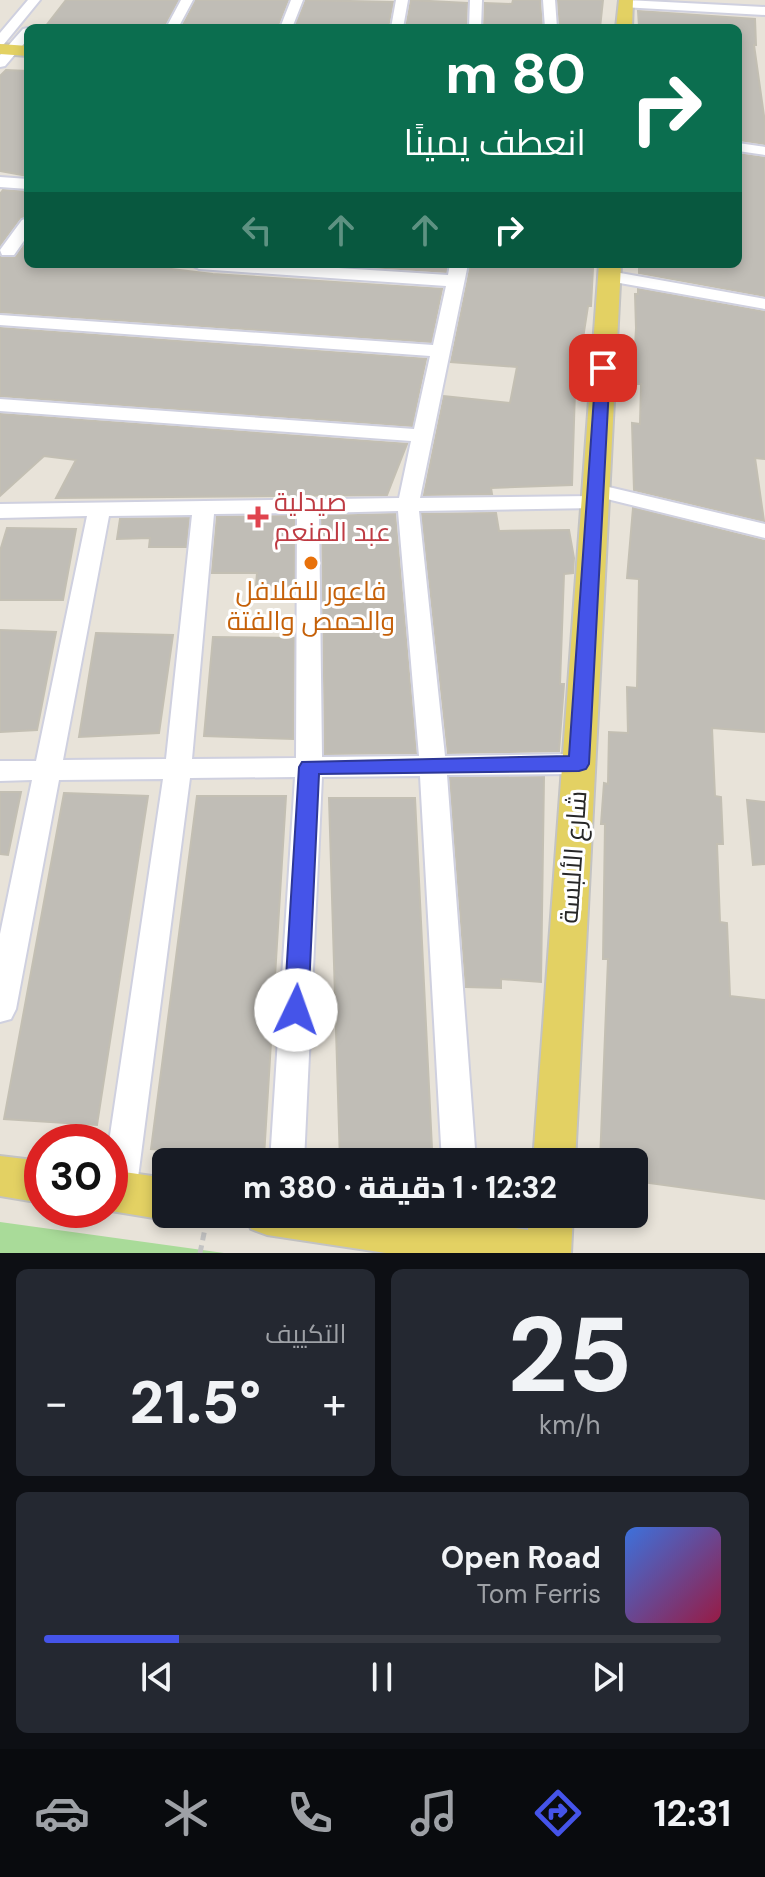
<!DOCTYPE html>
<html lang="ar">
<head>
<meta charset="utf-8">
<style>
  body { margin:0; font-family:"DM Sans",Cairo,sans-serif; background:#242831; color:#f1f3f6; direction:rtl; height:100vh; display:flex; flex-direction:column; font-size:30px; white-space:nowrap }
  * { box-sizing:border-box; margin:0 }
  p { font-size:26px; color:#9ea1a6 }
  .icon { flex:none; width:44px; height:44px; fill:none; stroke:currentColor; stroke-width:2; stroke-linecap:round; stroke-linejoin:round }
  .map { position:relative; height:1253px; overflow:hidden; direction:ltr }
  .side { display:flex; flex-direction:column; gap:16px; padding:16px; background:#0d0f14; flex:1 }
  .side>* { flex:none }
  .hud { position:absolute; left:24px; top:24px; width:718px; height:244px; border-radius:12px; box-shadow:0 4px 12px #0003; direction:rtl; background:#0b6e4f; color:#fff; overflow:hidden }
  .speed { position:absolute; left:24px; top:1124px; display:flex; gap:16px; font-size:40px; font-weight:700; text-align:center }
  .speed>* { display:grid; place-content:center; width:104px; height:104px; border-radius:50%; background:#171b24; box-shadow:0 4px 12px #0003; line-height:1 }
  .speed .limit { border:12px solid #d22; background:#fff; color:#111 }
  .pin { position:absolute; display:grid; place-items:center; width:68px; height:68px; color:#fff; margin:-34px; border-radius:16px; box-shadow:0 4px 12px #0006 }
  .me { position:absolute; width:88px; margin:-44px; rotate:3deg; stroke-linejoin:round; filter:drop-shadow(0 0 6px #0008) }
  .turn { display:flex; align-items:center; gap:28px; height:168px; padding:0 24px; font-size:36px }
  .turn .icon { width:104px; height:104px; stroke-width:2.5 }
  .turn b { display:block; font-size:56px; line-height:68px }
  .lanes { display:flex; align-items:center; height:76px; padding:0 24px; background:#0003; justify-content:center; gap:40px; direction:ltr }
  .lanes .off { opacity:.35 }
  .big { font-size:60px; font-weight:800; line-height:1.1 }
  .side .card { flex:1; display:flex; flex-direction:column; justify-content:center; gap:12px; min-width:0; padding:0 28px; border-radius:12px; background:#242831 }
  .side .dial { align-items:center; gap:0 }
  .dial b { font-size:104px; line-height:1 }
  .song { display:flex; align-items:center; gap:24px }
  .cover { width:96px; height:96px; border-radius:12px; background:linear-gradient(135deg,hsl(220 70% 55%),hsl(340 70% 35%)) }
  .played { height:8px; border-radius:4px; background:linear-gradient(90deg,#4554e9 20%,#363941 20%) }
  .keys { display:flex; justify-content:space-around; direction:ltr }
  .heat { display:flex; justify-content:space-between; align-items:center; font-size:44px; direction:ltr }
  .side .tiles { flex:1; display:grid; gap:16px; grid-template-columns:1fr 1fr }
  .card:last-child { grid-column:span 2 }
  .trip { position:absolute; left:152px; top:1148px; width:496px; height:80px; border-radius:12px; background:#171b24; box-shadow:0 4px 12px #0003; font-weight:800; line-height:80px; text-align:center; direction:rtl }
  .tab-bar { display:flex; height:128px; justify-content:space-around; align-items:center; background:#090b0e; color:#9ea1a6 }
  .tab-bar .icon { width:56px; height:56px }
  .tab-bar .selected { color:#4554e9 }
  .tab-bar b { font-size:36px; color:#f1f3f6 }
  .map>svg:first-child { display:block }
  .green { fill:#a9db99 }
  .building { fill:#c0bdb6; stroke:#c3bfb3; stroke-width:2 }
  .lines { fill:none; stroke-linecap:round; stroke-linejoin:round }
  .minor-casing { stroke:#cfd0df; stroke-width:4 }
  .major-casing { stroke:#c3c3c3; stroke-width:4 }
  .path { stroke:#c3c3c3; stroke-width:5; stroke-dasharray:8 5; stroke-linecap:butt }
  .minor { fill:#fff; fill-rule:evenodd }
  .major { fill:#e3d163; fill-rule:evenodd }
  .route { fill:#4554e9; stroke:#2d3797; stroke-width:2 }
  .health-dot { fill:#e0444e; stroke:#fff; stroke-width:3 }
  .food-dot { fill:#e8710a; stroke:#fff; stroke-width:3 }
  .labels { text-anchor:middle; stroke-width:6; stroke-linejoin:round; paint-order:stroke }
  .health-label { font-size:26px; fill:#be3a42; stroke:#fff; text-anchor:start }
  .food-label { font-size:26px; fill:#c56008; stroke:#fff }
  .street-label { font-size:26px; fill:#272727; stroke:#fff }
</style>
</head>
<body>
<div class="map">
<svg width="765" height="1253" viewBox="0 0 765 1253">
  <rect width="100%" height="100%" fill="#e8e3d9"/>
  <path class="green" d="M 0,1222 L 224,1253 L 0,1253 Z"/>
  <path class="building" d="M 66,0 L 178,0 L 163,28 L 45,27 Z
    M 196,0 L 288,0 L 277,28 L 182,27 Z
    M 306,0 L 393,2 L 388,28 L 295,27 Z
    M 411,0 L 467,3 L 466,28 L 406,28 Z
    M 513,0 L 540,0 L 542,28 L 484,28 L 485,3 L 512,4 Z
    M 558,0 L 603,0 L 600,28 L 560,28 Z
    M 638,11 L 755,19 L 756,45 L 754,45 L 765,123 L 765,144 L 738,140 L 738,28 L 639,26 Z
    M 6,70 L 28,71 L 28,176 L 0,171 L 0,76 Z
    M 738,154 L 765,158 L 765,296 L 639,273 L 639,264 L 738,264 Z
    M 3,190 L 28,192 L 28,215 L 20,218 L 0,245 L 0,194 Z
    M 28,240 L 28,264 L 130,264 L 213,274 L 442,289 L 431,342 L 0,312 L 0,257 L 16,257 Z
    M 323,264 L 447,264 L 446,272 Z
    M 471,264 L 562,264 L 593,268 L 591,306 L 588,306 L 575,390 L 572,485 L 491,488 L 492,494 L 424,495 L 444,396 L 510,403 L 517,367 L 451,362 Z
    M 638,289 L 765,312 L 765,459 L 755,458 L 764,521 L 634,490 L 632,423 L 640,424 L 641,384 L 633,384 L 636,328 L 635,294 L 638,294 Z
    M 0,328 L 426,359 L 412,426 L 0,396 Z
    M 0,414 L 407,444 L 387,495 L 56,498 L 76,460 L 44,456 L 0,496 Z
    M 633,508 L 765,541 L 765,732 L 712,728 L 715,796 L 721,797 L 723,844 L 717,844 L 720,922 L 727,923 L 730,996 L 765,1000 L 765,1199 L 634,1181 L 634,1162 L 600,1162 L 608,959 L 603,959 L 605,824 L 601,824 L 604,783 L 608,784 L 609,732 L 628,733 L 627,687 L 637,688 L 639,579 L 627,578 Z
    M 496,513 L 499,531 L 569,530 L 574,558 L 573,573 L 564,574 L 560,684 L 564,684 L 559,751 L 448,753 L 422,514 Z
    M 395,514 L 416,753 L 325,754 L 322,516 Z
    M 294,516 L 294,586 L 256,585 L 257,573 L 212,573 L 217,517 Z
    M 189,518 L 186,547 L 149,547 L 150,538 L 117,539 L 120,519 Z
    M 7,528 L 76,529 L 63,600 L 0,600 L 0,551 Z
    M 0,630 L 56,632 L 37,730 L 0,732 Z
    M 96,633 L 173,635 L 159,733 L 79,737 Z
    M 213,637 L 294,638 L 293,739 L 204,736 Z
    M 544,777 L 541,982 L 501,979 L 501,988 L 466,987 L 450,778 Z
    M 0,792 L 21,792 L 8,855 L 0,854 Z
    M 64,793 L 148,796 L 97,1125 L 4,1119 Z
    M 197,796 L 286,796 L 264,1157 L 151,1149 Z
    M 329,798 L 415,798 L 432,1149 L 408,1162 L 340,1162 Z
    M 747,800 L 765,802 L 765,864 L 753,865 Z"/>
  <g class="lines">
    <g class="minor-casing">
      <path id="minor" d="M 28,0 L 40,0 L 4,44 L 0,45 L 0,33 Z
        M 181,0 L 193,0 L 178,28 L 166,28 Z
        M 291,0 L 303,0 L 292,28 L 280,28 Z
        M 396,0 L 408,0 L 403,28 L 391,28 Z
        M 470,0 L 482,0 L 481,28 L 469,28 Z
        M 543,0 L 555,0 L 557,28 L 545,28 Z
        M 626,0 L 765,7 L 765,15 L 622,7 L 622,1 Z
        M 28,28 L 28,39 L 5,66 L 0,67 L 0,55 L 23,29 Z
        M 738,143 L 765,147 L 765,155 L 738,151 Z
        M 0,177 L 28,179 L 28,189 L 0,187 Z
        M 28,218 L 28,235 L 14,255 L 2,255 L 0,250 L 22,220 Z
        M 190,264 L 276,264 L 448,275 L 450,264 L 468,264 L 420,498 L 593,496 L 585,490 L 596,484 L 765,524 L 765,538 L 603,498 L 606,502 L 603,507 L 595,508 L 419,511 L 445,756 L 579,754 L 588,757 L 592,764 L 588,771 L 579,774 L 447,775 L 476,1162 L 442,1162 L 420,776 L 322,777 L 304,1162 L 270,1162 L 295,777 L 190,778 L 136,1193 L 131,1205 L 119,1210 L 110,1206 L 109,1142 L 163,779 L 59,780 L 16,1009 L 11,1019 L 0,1022 L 0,934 L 32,780 L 0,781 L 0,761 L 36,761 L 87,516 L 0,518 L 0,504 L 399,498 L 411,441 L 0,411 L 0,399 L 414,429 L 430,356 L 0,325 L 0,315 L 433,345 L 446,286 L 199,269 ZM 398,511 L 419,756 L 322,757 L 319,513 ZM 297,513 L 296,758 L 192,759 L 214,514 ZM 192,515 L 166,759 L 63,760 L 109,516 Z
        M 609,271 L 765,299 L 765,309 L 603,280 L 600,276 L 603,272 Z"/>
    </g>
    <g class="major-casing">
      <path id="major" d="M 619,0 L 633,0 L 632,28 L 616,28 Z
        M 0,44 L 28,46 L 28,56 L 0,54 Z
        M 599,264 L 621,264 L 575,1162 L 533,1162 Z
        M 0,1156 L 42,1161 L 42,1203 L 0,1196 Z
        M 110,1170 L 166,1178 L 166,1214 L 181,1214 L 166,1220 L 105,1210 L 110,1210 Z
        M 245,1214 L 417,1214 L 528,1230 L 529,1214 L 573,1214 L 571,1253 L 386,1253 L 267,1235 L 251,1229 Z"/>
    </g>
    <path class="path" d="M 200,1253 L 208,1214"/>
    <use href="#minor" class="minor"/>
    <use href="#major" class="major"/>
  </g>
  <path class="route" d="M 603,363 L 610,368 L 589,764 L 586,769 L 579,771 L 319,774 L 308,1010 L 304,1017 L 296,1020 L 287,1017 L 284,1010 L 299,767 L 302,762 L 569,756 L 596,368 Z"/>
  <path class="health-dot" d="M254 505h8v8h8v8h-8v8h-8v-8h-8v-8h8z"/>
  <circle class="food-dot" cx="311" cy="563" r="8"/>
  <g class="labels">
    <g class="health-label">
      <text x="274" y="511">صيدلية<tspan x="274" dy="30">عبد المنعم</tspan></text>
    </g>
    <g class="food-label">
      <text x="311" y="600">فاعور للفلافل<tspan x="311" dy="30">والحمص والفتة</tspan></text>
    </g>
    <g class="street-label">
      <text transform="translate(573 857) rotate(-86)" y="9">شارع الألبسة</text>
    </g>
  </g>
</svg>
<div class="speed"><div class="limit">30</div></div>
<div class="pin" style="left:603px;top:368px;background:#d93025"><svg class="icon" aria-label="arrive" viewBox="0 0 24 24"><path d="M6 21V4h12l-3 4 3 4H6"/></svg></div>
<svg class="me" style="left:296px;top:1010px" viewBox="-20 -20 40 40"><circle r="19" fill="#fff"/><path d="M0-13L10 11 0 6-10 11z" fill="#4554e9"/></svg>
<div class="trip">12:32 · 1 دقيقة · 380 m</div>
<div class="hud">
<div class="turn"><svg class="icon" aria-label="right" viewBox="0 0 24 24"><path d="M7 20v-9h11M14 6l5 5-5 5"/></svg><div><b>80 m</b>انعطف يمينًا</div></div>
<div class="lanes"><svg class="icon off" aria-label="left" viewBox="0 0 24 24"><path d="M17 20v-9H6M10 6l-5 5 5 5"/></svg><svg class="icon off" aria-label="ahead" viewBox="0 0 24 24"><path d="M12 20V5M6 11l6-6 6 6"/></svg><svg class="icon off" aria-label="ahead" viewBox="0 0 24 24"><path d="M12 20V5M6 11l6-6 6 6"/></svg><svg class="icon" aria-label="right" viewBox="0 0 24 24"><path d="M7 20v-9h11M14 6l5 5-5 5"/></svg></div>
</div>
</div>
<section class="side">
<div class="tiles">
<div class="card dial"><b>25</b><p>km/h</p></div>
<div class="card"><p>التكييف</p>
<div class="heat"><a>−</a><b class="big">21.5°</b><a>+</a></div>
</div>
<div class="card">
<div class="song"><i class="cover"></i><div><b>Open Road</b><p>Tom Ferris</p></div></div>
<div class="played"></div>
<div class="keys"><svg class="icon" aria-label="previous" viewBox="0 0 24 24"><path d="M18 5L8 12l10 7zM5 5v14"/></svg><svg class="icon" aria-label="pause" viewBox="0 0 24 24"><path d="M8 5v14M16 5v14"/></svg><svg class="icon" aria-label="next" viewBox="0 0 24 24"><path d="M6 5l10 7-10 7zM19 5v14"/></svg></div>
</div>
</div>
</section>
<nav class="tab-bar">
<b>12:31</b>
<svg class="icon selected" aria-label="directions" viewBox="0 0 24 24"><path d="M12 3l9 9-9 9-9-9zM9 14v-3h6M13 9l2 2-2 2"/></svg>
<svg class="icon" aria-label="music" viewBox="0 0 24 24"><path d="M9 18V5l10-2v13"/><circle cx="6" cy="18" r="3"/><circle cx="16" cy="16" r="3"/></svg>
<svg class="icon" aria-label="phone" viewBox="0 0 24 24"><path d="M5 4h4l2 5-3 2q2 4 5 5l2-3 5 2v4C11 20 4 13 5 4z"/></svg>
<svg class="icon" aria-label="climate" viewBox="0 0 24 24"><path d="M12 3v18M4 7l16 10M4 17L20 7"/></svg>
<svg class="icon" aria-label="car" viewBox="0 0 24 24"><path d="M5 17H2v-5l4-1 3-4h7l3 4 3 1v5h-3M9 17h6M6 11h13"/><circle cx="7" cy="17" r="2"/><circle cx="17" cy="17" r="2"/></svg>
</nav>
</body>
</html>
